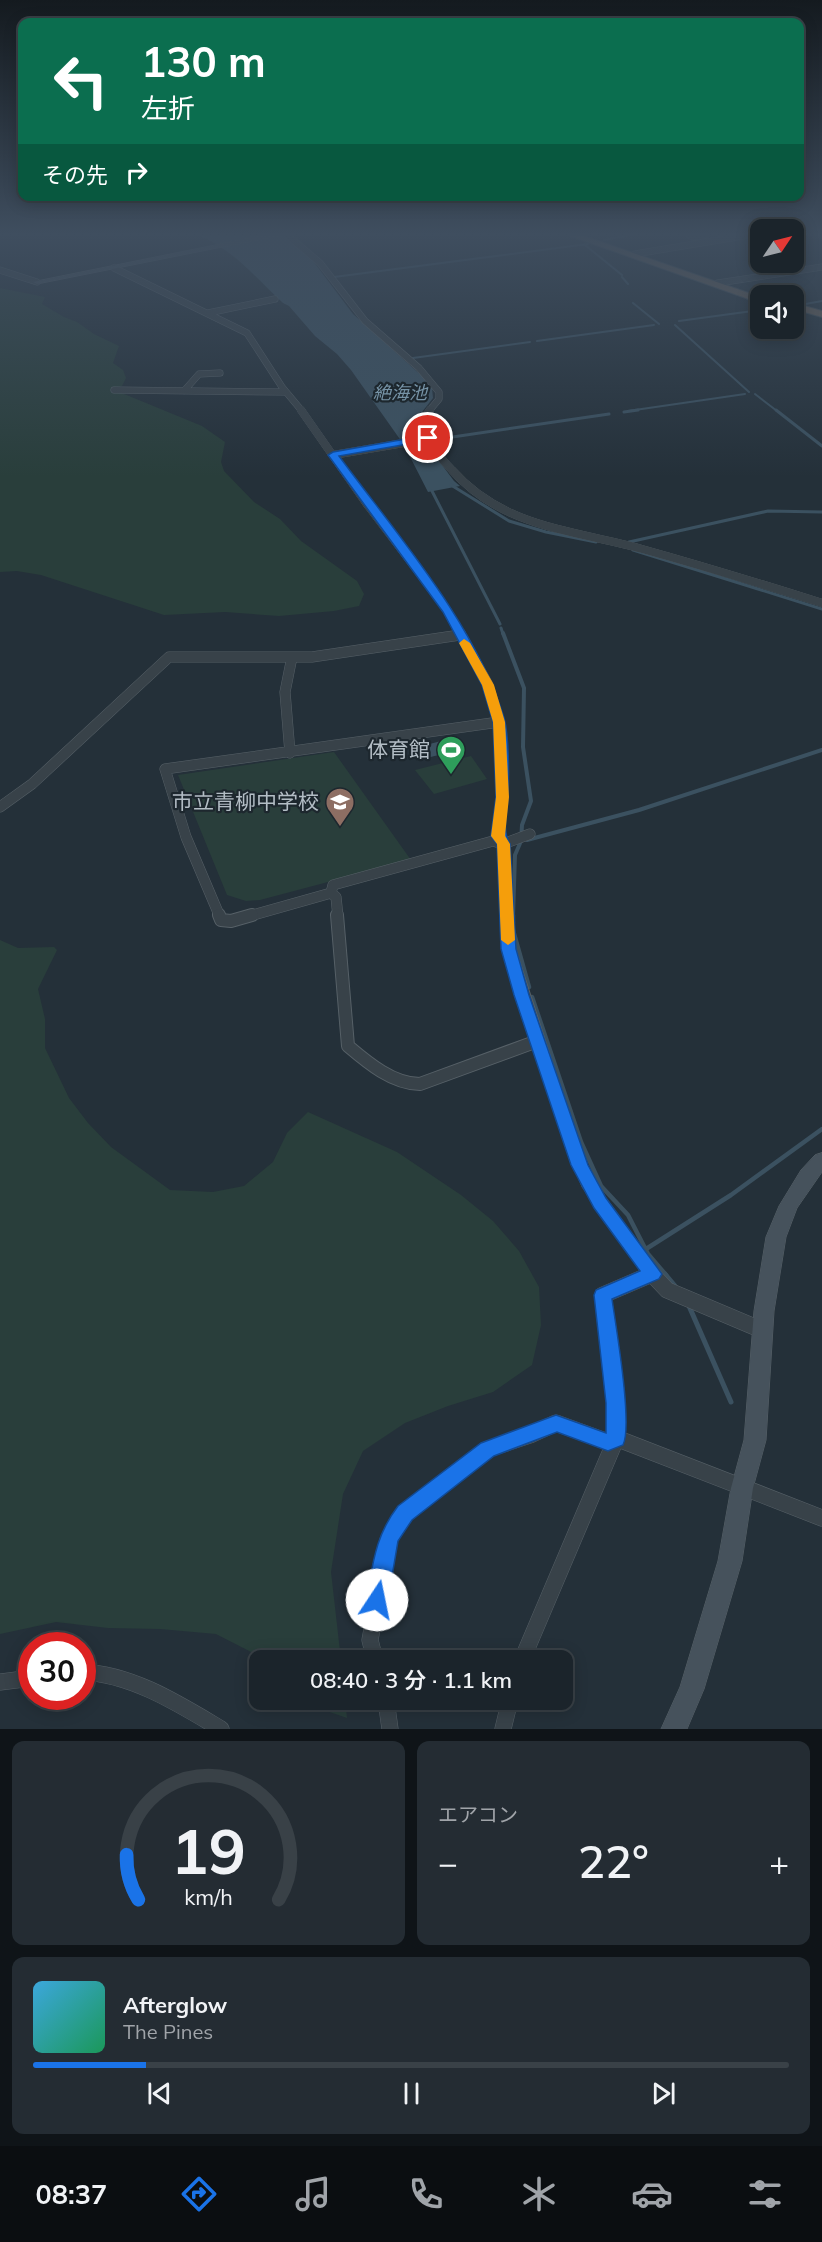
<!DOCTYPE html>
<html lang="ja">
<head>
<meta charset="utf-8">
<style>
  body { margin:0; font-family:Mulish,"Noto Sans JP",sans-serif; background:#242c33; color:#f1f3f6; height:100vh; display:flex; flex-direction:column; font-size:22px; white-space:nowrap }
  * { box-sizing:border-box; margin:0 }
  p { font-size:20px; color:#a0a4a9 }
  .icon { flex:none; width:33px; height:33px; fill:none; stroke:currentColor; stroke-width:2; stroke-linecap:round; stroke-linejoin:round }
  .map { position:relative; height:1729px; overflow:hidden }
  .details { display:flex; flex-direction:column; gap:12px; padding:12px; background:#0f1418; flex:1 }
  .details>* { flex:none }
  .hud { position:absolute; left:18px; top:18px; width:786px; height:183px; border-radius:12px; box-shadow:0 3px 15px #0003,0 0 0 2px #394147; background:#0b6e4f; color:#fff; overflow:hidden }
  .needle { width:39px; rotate:55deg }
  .fabs { position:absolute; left:750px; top:219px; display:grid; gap:12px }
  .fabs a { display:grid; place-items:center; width:54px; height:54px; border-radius:12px; background:#1b242b; box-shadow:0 3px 15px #0003,0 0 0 2px #394147; font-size:30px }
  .speed { position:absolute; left:18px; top:1632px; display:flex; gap:12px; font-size:30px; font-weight:700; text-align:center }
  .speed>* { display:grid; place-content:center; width:78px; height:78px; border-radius:50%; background:#1b242b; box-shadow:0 3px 15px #0003,0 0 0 2px #394147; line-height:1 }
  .speed .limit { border:9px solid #d22; background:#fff; color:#111 }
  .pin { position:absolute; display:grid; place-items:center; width:51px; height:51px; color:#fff; margin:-26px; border:3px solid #fff; border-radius:50%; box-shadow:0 2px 6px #0007 }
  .me { position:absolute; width:66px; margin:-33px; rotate:11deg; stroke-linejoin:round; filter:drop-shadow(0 0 4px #0008) }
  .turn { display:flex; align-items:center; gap:21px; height:126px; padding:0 24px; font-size:27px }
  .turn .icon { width:78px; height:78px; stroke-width:2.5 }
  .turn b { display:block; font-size:42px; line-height:51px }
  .then { display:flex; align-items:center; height:57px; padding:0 24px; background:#0003; gap:12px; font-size:22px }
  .big { font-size:45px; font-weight:600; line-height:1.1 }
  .details .tile { flex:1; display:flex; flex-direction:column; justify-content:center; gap:9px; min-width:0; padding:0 21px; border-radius:12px; background:#242c33 }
  .details .dial { align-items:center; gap:0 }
  .dial svg { height:156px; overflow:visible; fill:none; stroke:#394147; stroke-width:7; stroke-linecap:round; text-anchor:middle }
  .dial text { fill:#f1f3f6; stroke:none }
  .song { display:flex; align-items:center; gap:18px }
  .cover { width:72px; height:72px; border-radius:9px; background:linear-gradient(135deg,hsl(200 70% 55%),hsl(150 70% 35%)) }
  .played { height:6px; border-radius:3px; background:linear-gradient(90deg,#1a73e8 15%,#394147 15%) }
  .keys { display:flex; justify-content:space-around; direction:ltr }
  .heat { display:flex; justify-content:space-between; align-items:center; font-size:33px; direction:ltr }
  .details .tiles { flex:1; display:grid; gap:12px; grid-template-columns:1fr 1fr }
  .tile:last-child { grid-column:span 2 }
  .trip { position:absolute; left:249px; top:1650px; width:324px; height:60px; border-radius:12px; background:#1b242b; box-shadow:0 3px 15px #0003,0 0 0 2px #394147; font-weight:600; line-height:60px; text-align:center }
  .menu { display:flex; height:96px; justify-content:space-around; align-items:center; background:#0b0e11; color:#a0a4a9 }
  .menu .icon { width:42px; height:42px }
  .menu .current { color:#1a73e8 }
  .menu b { font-size:27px; color:#f1f3f6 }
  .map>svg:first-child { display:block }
  .green { fill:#293e3b }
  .water { fill:#3b5160 }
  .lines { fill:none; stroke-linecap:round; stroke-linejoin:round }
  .stream-far4 { stroke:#3b5160; stroke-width:2 }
  .stream-far3 { stroke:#3b5160; stroke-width:3 }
  .stream-far2 { stroke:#3b5160; stroke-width:4 }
  .stream-far1 { stroke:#3b5160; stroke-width:4.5 }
  .stream { stroke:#3b5160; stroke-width:5 }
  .street-far4-casing { stroke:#566067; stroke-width:7 }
  .street-far3-casing { stroke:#566067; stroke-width:8 }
  .street-far2-casing { stroke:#566067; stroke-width:11 }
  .street-far1-casing { stroke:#566067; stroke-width:14 }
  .street-casing { stroke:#566067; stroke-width:17 }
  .secondary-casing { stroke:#566067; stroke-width:1 }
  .highway-casing { stroke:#434d54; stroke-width:2 }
  .street-far4 { stroke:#384249; stroke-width:6 }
  .street-far3 { stroke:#384249; stroke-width:8 }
  .street-far2 { stroke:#384249; stroke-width:10 }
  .street-far1 { stroke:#384249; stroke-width:12 }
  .street { stroke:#384249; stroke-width:16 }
  .secondary { fill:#46525c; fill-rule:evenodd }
  .highway { fill:#6e6156; fill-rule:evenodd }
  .route { fill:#1a73e8; stroke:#114b97; stroke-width:1.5 }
  .slow { fill:#f59e0b }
  .labels { text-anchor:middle; stroke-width:4.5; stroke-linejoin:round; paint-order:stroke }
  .far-water-label { font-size:18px; font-style:italic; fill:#7693a6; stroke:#1d272e }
  .poi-label { font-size:21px; fill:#b3bdc5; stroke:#1d272e; text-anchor:end }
</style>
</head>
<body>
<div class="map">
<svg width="822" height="1729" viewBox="0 0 822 1729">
  <rect width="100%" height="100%" fill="#243039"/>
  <path class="green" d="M 0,288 L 45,297 L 42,304 L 64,317 L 77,322 L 94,334 L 119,346 L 113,363 L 123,370 L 126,378 L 122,386 L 112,389 L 202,426 L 225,442 L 221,462 L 224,471 L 254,502 L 280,519 L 301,541 L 357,581 L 364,594 L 359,606 L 334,611 L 279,616 L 225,612 L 164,615 L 41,575 L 17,571 L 0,572 Z
    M 334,752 L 411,860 L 260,900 L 246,901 L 227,895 L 178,775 Z
    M 471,756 L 487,779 L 434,794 L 415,770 Z
    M 0,940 L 18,948 L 54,947 L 57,950 L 38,989 L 45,1019 L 45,1048 L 69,1098 L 88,1123 L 111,1147 L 170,1190 L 213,1192 L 244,1186 L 273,1162 L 287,1133 L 308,1112 L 397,1152 L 461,1195 L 493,1221 L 519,1251 L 539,1287 L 541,1325 L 532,1365 L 493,1392 L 448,1406 L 405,1423 L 363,1451 L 343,1494 L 331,1572 L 341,1660 L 267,1660 L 216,1634 L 160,1629 L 108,1628 L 56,1622 L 0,1634 Z
    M 308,1700 L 345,1700 L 347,1718 L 315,1707 Z"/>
  <path class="water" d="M 198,235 L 284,236 L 313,261 L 353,314 L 422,376 L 432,388 L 433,398 L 422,412 L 427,429 L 425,442 L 454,481 L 460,486 L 428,492 L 404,445 L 351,370 L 337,354 L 315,336 L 289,306 L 283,303 C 256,278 233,249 198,235 Z
    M 449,739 L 458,750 L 419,760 L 410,749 Z"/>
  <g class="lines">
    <path class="stream-far4" d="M 604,240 L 630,235
      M 585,245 L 622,275
      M 334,277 L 588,244
      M 622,277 L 628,284
      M 633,303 L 659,324
      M 800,305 L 822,301
      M 679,321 L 760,310
      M 675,325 L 749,392
      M 537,341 L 654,325
      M 413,358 L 530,342
      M 755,394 L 777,411
      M 628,411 L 745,394"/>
    <path class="stream-far3" d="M 776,410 L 822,446
      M 624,412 L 638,410
      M 439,439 L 609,414
      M 451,485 L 509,521 L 546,532 L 596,542
      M 432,491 L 500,624
      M 629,542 L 768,511 L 822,512
      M 633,550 L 822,609
      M 501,628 L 503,634"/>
    <path class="stream-far2" d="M 503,633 L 524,688 L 523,747 L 531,801 L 522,825 L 521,841 L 515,855 L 513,917
      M 527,840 L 639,810 L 822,750"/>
    <path class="stream-far1" d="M 513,923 L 513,915
      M 513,930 L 529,987
      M 532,997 L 581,1142 L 601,1186 L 628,1215 L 648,1254 L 666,1275
      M 646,1249 L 731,1195 L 822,1129"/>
    <path class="stream" d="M 665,1274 L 675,1286
      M 689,1306 L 731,1402"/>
    <g class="street-far4-casing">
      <path id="street-far4" d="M 287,235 L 320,263 L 365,321 L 419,368 L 439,392 L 439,399 L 429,411
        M 689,235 L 693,237 L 706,235
        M 635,254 L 749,235
        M 767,264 L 778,262
        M 114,268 L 247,333 L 282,387 L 302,411
        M 0,270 L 37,282
        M 718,283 L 822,267
        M 208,313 L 275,299
        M 114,390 L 286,392
        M 184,391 L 199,374 L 220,373"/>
    </g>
    <g class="street-far3-casing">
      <path id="street-far3" d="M 301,410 L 366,503 L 448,611 L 461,634
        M 430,410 L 428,413 C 433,426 432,431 434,444 C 435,452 446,464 452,470 C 503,528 574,530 642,549 C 703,566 762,584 822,603
        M 333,455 L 433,438"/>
    </g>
    <g class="street-far2-casing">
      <path id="street-far2" d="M 460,633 L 488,685 L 499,722 L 502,797 L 498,836 L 503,844 L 507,917
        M 290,753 L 285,692 L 292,657
        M 0,807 L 32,784 L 169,657 L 312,657 L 460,635
        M 331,893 L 336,897 L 338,917
        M 331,893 L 333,885 L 493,841 L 503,844 L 530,834
        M 220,917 L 186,837 L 165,769 L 499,722
        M 246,917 L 331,893"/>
    </g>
    <g class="street-far1-casing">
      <path id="street-far1" d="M 219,915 L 221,920 L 231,921 L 252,915
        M 337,915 L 348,1046 C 368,1063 393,1084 420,1084 L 532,1043 L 538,1043
        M 507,915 L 509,949 L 574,1150 L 588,1184 L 653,1275
        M 649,1275 L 652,1274"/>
    </g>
    <g class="street-casing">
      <path id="street" d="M 652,1274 L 667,1290 L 764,1331
        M 375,1660 L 370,1640 L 388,1540 L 405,1513 L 488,1449 L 530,1435 L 556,1423 L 608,1442 L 621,1440 L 822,1518
        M 522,1660 L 616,1439 L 615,1403 L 603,1295 L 652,1274
        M 82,1672 C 132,1674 179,1704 221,1729
        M 0,1682 L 32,1678
        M 386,1700 L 390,1729
        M 503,1729 L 510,1700"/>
    </g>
    <g class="secondary-casing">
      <path id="secondary" d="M 265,235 L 282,235 L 37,284 L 33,282 Z
        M 822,1153 L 822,1172 L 797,1208 L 786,1237 L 774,1311 L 766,1440 L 753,1488 L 742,1561 L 704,1689 L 687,1729 L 661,1729 L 680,1687 L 718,1561 L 731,1488 L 744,1440 L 754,1311 L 766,1237 L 779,1206 L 801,1170 L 815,1155 Z"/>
    </g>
    <g class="highway-casing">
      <path id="highway" d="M 568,235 L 581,235 L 760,297 L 760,303 Z
        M 794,303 L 822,311 L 822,317 L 794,309 Z"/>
    </g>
    <use href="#street-far4" class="street-far4"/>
    <use href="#street-far3" class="street-far3"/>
    <use href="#street-far2" class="street-far2"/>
    <use href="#street-far1" class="street-far1"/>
    <use href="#street" class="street"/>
    <use href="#secondary" class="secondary"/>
    <use href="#highway" class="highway"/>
  </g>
  <linearGradient id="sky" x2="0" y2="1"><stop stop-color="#141a1f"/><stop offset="0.49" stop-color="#3f4e5f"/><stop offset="1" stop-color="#3f4e5f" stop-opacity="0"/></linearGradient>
  <rect width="822" height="477" fill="url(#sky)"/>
  <path class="route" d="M 428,435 L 431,436 L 431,440 L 339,456 C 398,536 475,623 504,718 C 509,736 509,776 508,795 C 508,812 501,829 510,844 L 516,949 L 529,995 L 588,1165 L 606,1198 L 662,1274 L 659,1279 L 612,1299 C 616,1327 633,1425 623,1445 L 608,1451 L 557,1432 L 494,1456 L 412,1520 L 398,1541 L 388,1600 L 385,1607 L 377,1610 L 370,1607 L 366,1600 C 373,1564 375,1536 398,1506 L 481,1443 L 556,1415 L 606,1433 L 606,1403 L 594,1295 L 596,1290 L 640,1271 L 594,1208 L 571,1165 L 514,995 L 501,949 L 497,844 L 491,836 L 496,797 L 493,722 L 482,685 L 443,612 L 328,455 L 333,452 Z"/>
  <path class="slow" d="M 464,639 L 470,643 L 494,685 L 505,722 L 509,797 L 505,836 L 510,844 L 515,940 L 508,945 L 501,940 L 497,844 L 491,836 L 496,797 L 493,722 L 482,685 L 459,643 Z"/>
  <defs>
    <g id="stadium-pin" transform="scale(1.5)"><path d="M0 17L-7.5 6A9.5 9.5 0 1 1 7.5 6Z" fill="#2e9e5b" stroke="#1d272e"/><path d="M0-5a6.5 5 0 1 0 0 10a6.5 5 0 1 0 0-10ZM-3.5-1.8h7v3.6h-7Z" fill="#fff"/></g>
    <g id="school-pin" transform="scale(1.5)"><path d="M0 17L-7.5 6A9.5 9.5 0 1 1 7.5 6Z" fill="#8d6e63" stroke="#1d272e"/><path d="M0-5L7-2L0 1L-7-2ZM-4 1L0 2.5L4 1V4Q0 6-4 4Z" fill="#fff"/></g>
  </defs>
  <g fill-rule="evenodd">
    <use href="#stadium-pin" x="451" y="750"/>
    <use href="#school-pin" x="340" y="802"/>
  </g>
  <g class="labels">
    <g class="far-water-label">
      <text x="400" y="399">絶海池</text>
    </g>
    <g class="poi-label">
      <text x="430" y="757">体育館</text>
      <text x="319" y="809">市立青柳中学校</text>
    </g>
  </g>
</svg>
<div class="fabs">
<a><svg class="needle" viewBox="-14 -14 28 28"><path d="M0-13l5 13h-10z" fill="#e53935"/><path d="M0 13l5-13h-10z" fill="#a0a4a9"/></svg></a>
<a><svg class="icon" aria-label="sound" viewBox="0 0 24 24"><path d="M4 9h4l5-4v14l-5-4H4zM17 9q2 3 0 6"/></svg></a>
</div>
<div class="speed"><div class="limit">30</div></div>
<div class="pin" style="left:428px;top:438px;background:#d93025"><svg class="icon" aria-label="arrive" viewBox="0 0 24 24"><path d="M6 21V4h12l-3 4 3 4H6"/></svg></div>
<svg class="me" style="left:377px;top:1600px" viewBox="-20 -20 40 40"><circle r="19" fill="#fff"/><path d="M0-13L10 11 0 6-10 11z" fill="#1a73e8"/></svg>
<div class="trip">08:40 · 3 分 · 1.1 km</div>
<div class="hud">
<div class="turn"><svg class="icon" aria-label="left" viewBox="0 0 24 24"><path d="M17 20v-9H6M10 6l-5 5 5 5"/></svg><div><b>130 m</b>左折</div></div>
<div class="then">その先<svg class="icon" aria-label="right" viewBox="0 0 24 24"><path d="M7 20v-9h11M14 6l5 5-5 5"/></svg></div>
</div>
</div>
<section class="details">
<div class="tiles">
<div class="tile dial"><svg viewBox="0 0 100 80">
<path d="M14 69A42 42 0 1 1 86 69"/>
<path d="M14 69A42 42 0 0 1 8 46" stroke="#1a73e8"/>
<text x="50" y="56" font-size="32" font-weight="700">19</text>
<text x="50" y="72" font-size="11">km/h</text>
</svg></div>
<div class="tile"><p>エアコン</p>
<div class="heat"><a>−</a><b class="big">22°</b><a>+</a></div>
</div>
<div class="tile">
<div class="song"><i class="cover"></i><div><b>Afterglow</b><p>The Pines</p></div></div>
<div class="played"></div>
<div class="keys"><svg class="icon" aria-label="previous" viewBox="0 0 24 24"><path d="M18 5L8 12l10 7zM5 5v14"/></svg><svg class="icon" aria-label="pause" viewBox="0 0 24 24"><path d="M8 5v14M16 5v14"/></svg><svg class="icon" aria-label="next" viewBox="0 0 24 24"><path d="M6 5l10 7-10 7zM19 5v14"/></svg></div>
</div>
</div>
</section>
<nav class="menu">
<b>08:37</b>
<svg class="icon current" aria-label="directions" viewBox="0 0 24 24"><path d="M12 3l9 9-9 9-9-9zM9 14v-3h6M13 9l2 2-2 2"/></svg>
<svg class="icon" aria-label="music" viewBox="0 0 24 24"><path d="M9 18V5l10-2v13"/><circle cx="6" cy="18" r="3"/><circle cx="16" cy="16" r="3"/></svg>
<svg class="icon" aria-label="phone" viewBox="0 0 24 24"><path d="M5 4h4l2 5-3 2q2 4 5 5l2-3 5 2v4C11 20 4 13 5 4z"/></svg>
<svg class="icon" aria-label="climate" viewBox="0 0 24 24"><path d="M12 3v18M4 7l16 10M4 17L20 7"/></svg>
<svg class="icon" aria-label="car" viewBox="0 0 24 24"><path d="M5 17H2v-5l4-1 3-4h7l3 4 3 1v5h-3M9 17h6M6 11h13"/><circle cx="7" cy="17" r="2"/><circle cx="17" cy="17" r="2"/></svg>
<svg class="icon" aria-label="filters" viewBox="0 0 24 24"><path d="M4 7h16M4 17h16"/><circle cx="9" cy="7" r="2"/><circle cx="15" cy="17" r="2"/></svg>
</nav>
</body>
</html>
